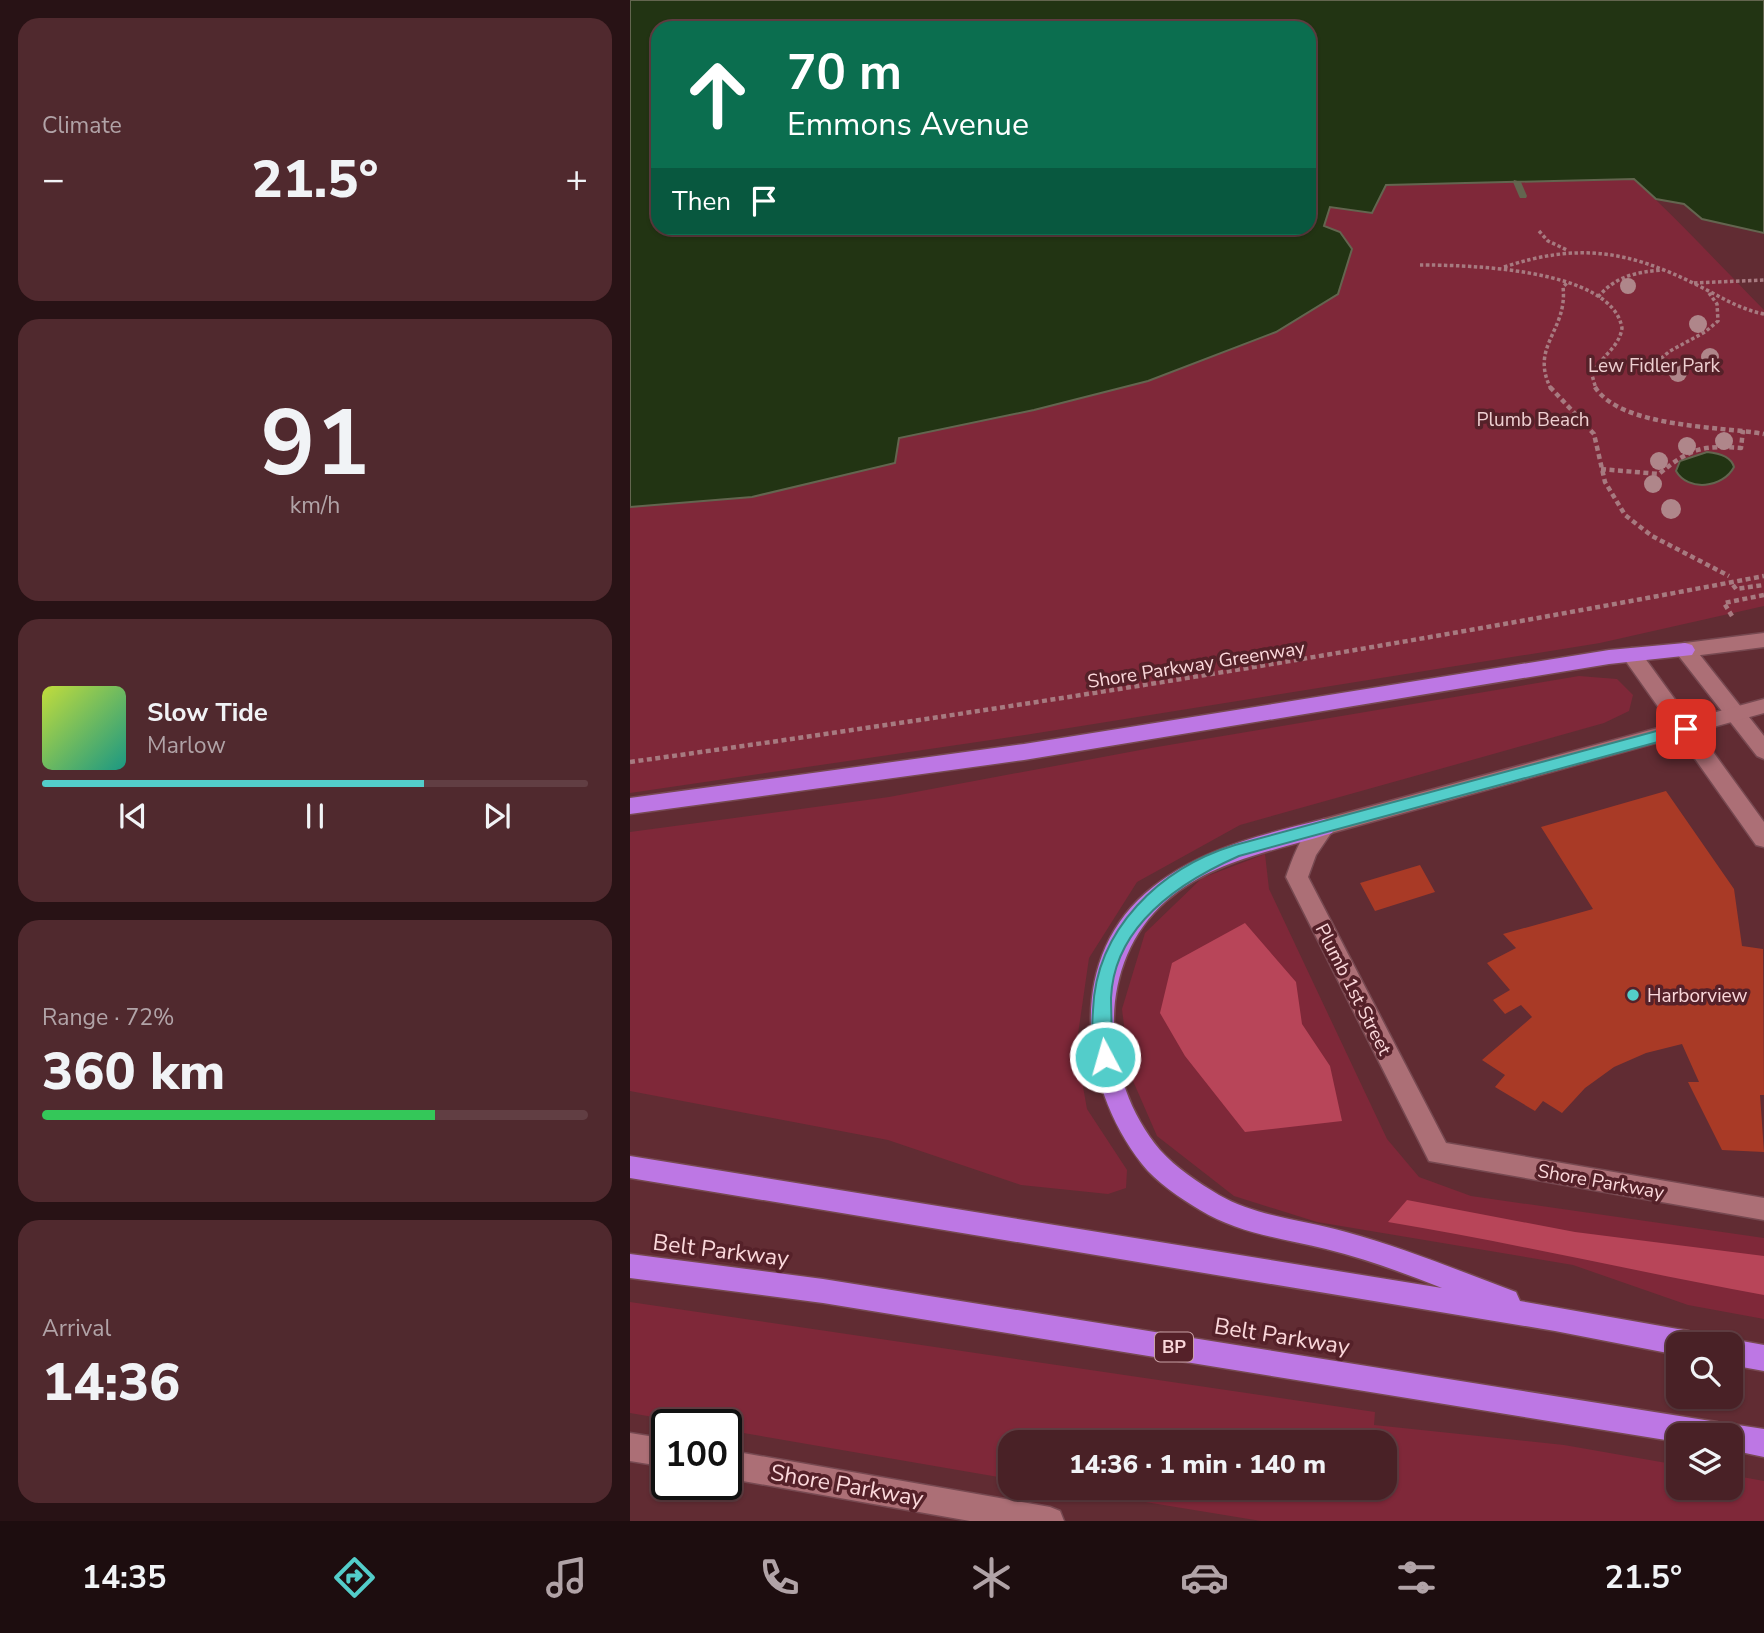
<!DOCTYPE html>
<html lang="en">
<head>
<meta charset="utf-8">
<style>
  body { margin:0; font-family:"Nunito Sans",sans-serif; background:#50292e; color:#f1f3f6; height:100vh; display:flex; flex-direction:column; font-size:26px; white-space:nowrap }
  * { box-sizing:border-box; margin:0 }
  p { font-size:23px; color:#b1a3a7 }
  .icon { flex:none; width:38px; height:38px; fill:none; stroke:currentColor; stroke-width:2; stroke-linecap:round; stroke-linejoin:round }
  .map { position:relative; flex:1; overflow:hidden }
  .panel { display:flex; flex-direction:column; gap:18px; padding:18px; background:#281215; width:630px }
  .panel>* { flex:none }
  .banner { position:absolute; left:21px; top:21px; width:665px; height:214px; border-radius:21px; box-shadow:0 2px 5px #0004,0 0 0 2px #613e43; background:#0b6e4f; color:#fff; overflow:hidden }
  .buttons { position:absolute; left:1036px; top:1332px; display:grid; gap:14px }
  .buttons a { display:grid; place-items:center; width:77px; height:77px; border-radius:14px; background:#492126; box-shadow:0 2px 5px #0004,0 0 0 2px #613e43; font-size:35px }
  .speed { position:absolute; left:21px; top:1409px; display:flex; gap:14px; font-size:35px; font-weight:700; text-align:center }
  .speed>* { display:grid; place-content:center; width:91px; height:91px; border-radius:50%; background:#492126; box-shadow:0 2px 5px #0004,0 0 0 2px #613e43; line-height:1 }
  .speed .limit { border:4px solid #111; border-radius:10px; background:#fff; color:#111 }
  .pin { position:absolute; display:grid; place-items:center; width:60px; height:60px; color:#fff; margin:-30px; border-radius:14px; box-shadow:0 4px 10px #0006 }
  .me { position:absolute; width:77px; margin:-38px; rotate:354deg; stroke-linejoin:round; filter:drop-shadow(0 0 5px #0008) }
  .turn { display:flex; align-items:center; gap:24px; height:147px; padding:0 21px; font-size:32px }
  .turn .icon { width:91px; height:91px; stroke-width:2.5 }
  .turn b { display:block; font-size:49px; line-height:60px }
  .then { display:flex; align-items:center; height:66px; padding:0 21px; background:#0003; gap:14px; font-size:26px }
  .big { font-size:52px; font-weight:800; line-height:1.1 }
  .panel .tile { flex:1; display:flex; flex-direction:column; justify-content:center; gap:10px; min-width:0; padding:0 24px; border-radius:21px; background:#50292e }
  .panel .dial { align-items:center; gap:0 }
  .dial b { font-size:91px; line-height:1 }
  .song { display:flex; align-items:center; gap:21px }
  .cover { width:84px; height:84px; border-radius:10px; background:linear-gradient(135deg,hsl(70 70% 55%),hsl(170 70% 35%)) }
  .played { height:7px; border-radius:4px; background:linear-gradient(90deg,#53cdca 70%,#613e43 70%) }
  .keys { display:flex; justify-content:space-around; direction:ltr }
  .heat { display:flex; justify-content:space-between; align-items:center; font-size:38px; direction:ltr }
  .charge { height:10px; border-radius:5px; background:linear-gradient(90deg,#34c759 72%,#613e43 0) }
  .trip { position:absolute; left:368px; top:1430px; width:399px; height:70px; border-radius:21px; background:#492126; box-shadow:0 2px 5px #0004,0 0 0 2px #613e43; font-weight:800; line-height:70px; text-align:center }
  .tabs { display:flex; height:112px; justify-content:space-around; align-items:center; background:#1d0d0f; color:#b1a3a7 }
  .tabs .icon { width:49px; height:49px }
  .tabs .on { color:#53cdca }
  .tabs b { font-size:32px; color:#f1f3f6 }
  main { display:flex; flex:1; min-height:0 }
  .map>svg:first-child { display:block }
  .green { fill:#7f2839 }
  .forest { fill:#b84559 }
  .water { fill:#223413; stroke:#63654f; stroke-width:2; fill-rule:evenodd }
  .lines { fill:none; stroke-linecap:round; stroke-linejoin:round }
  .stream { fill:#63654f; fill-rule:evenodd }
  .building { fill:#a93a26 }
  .street-casing { stroke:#774951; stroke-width:3 }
  .secondary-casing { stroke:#774951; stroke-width:3 }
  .highway-casing { stroke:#774951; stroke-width:3 }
  .path-far1 { stroke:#a77a80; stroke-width:3.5; stroke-dasharray:3.5 2.5; stroke-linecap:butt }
  .path { stroke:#a77a80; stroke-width:4.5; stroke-dasharray:5 3.5; stroke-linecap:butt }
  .street { fill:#ac6f76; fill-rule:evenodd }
  .secondary { fill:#ac6f76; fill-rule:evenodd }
  .highway { fill:#bd77e4; fill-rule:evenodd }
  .tree { fill:#af868a }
  .route { fill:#53cdca; stroke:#368583; stroke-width:2 }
  .poi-dot { fill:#53cdca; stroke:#552129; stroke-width:2.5 }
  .labels { text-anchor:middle; stroke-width:7; stroke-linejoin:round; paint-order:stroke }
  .shield { fill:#552129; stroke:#c9a1a6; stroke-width:2 }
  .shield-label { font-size:18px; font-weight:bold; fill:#fbd8db }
  .park-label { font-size:19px; fill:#eecfd1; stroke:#552129 }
  .street-label { font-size:19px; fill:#fbd8db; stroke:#552129 }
  .poi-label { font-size:19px; fill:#fbd8db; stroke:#552129; text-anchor:start }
  .near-street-label { font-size:23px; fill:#fbd8db; stroke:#552129 }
</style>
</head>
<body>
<main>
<section class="panel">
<div class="tile"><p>Climate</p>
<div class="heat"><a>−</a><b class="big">21.5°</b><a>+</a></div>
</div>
<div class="tile dial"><b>91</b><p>km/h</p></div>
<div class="tile">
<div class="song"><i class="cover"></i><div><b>Slow Tide</b><p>Marlow</p></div></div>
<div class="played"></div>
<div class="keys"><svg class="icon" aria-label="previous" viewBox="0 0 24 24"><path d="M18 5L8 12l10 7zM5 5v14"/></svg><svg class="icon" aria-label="pause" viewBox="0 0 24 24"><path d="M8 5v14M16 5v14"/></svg><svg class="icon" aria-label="next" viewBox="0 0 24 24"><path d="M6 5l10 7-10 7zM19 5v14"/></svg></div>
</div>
<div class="tile"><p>Range · 72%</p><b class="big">360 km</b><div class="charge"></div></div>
<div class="tile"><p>Arrival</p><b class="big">14:36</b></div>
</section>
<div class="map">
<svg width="1134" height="1521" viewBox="0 0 1134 1521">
  <rect width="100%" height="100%" fill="#612c33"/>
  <path class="green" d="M 1004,179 C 1050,222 1089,264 1134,310 L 1134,606 L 970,643 L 395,735 L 0,793 L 0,221 L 28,228 L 679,228 L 679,208 L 756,185 Z
    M 949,676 L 987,679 L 1003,695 L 999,711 L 974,723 L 610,825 L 507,882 L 459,958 L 446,1048 L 457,1109 L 497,1170 L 496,1188 L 478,1194 L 391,1185 L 258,1140 L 0,1091 L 0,832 L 259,797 L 521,748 Z
    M 635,854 L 639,889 L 757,1139 L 789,1177 L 841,1196 L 1134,1238 L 1134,1319 L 1058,1305 L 943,1265 L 687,1222 L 604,1196 L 527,1136 L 500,1074 L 492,1009 L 515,933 L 572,878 Z
    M 0,1302 L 745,1412 L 744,1425 L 934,1445 L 1048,1465 L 1048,1488 L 1101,1488 L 1101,1475 L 1134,1481 L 1134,1521 L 631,1521 L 430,1488 L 754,1488 L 754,1442 L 380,1442 L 380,1479 L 96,1430 L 96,1424 L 64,1424 L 0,1413 Z"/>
  <path class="forest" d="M 615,923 L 666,982 L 672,1024 L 700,1066 L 712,1121 L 615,1132 L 555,1056 L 530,1013 L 542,963 Z
    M 777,1200 L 945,1232 L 1134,1256 L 1134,1295 C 1008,1272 884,1243 758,1222 Z"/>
  <path class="water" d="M 0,0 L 1134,0 L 1134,233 L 1072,219 L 1054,204 L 1026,199 L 1004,179 L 756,185 L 742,213 L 700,207 L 694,226 L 710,232 L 722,249 L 708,294 L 646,332 L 518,381 L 404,410 L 269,438 L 265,463 L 122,497 L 0,507 ZM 28,28 L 679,28 L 679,228 L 28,228 Z
    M 1077,452 C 1088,453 1101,456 1104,467 C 1093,488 1058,492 1046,471 L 1050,461 Z"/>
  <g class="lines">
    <path class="stream" d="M 884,180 L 891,182 L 897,196 L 896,198 L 890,198 L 889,196 L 883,182 Z"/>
  </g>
  <path class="building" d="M 1036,791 L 1104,889 L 1112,946 L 1133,949 L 1134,1095 L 1130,1095 L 1134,1152 L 1092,1150 L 1058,1082 L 1069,1082 L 1052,1044 L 1016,1053 L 984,1067 L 955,1088 L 932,1113 L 913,1101 L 905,1111 L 865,1087 L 875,1075 L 852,1060 L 902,1017 L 891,1005 L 875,1014 L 863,1000 L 880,990 L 857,963 L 886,948 L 873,934 L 963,909 L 911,827 Z
    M 790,865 L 805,892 L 745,911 L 730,883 Z"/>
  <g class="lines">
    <g class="street-casing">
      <path id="street" d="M 1055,643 L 1062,645 L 1134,736 L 1134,759 L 1127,756 L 1048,655 L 1045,650 L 1048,645 Z
        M 1002,648 L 1009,650 L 1134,822 L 1134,847 L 1126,845 L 995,660 L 992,655 L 995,650 Z"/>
    </g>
    <g class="secondary-casing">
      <path id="secondary" d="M 1134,633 L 1134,647 L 1055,657 L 1048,655 L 1045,650 L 1048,645 L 1055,643 Z
        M 1134,699 L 1134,713 L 701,833 L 686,855 L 678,877 L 816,1143 L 1134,1198 L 1134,1220 L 799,1161 L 656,877 C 663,858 673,825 694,819 Z
        M 0,1433 L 37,1439 L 37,1467 L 0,1461 Z
        M 96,1450 L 420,1507 L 430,1511 L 434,1521 L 340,1521 L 96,1478 Z"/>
    </g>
    <g class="highway-casing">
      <path id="highway" d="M 1055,643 L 1062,645 L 1065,650 L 1062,655 L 979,664 L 394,760 L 0,814 L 0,798 L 394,744 L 979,650 Z
        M 694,819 L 702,821 L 705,827 L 702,833 C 645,851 583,860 536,901 C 464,964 471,1080 530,1150 C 546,1168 569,1183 589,1195 C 627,1217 675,1220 716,1232 C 774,1248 830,1271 886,1292 L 890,1301 L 1059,1331 L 1068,1335 L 1072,1344 L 1048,1344 L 1048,1355 L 925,1331 L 0,1178 L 0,1156 L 812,1288 C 774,1273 736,1259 696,1249 C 654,1239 607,1233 570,1210 C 550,1198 526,1182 512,1164 C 449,1084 435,955 523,887 C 572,848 635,834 694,819 Z
        M 0,1254 L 193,1279 L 1087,1422 L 1096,1425 L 1101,1424 L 1134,1429 L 1134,1457 L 1101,1450 L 1101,1435 L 1048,1435 L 1048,1442 L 193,1303 L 0,1278 Z
        M 1101,1339 L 1134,1345 L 1134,1371 L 1101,1365 L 1101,1344 L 1091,1344 Z"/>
    </g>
    <path class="path-far1" d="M 909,231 L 918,241 L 937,250
      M 790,265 C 836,265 982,268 992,328 C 989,349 970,356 962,375 L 966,389
      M 874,267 C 947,243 997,250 1065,284 C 1088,295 1108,309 1134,314
      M 1064,283 L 1134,280
      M 968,297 C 986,276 1006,272 1033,270
      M 1017,370 L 1040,351 L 1075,332 L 1088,321 L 1087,304 L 1079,293
      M 921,389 C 899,346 938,331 933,287 L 937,283"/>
    <path class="path" d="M 920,387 L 964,434 L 975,482 L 995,515 L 1022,536 L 1099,576
      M 965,387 C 991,428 1089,426 1134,434
      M 971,469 L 1029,474 C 1059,449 1071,445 1111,448 L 1113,430
      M 1103,585 L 1106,589 L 1134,585
      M 1102,616 L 1094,603 L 1134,595
      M 0,762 C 380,709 758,648 1134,576"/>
    <use href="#street" class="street"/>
    <use href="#secondary" class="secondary"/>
    <use href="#highway" class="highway"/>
  </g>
  <g class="tree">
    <circle cx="998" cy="286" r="8"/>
    <circle cx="1068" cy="324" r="9"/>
    <circle cx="1080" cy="357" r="9"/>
    <circle cx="1048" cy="373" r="9"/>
    <circle cx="1094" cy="441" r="9"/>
    <circle cx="1057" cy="446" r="9"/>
    <circle cx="1029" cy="461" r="9"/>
    <circle cx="1023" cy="484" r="9"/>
    <circle cx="1041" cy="509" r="10"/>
  </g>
  <path class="route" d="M 1056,723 L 1064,729 L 1061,733 L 609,856 C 550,882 484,926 481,998 C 481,1009 483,1059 481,1063 L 475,1065 L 469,1063 C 460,1046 462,1028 463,1010 C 466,929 530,868 605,845 Z"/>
  <circle class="poi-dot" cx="1003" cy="995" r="7"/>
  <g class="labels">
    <rect class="shield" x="525" y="1332.5" width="38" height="29" rx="5"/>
    <g class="shield-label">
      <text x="544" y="1353">BP</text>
    </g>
    <g class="park-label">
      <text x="1024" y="372">Lew Fidler Park</text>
      <text x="903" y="426">Plumb Beach</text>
    </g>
    <g class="street-label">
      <text transform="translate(566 664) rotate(-9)" y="7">Shore Parkway Greenway</text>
      <text transform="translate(724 989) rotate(63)" y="7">Plumb 1st Street</text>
      <text transform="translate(971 1181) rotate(10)" y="7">Shore Parkway</text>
    </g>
    <g class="poi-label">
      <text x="1017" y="1002">Harborview</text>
    </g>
    <g class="near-street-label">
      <text transform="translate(91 1250) rotate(7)" y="8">Belt Parkway</text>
      <text transform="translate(652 1336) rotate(9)" y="8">Belt Parkway</text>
      <text transform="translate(217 1485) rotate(10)" y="8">Shore Parkway</text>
    </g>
  </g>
</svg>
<div class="buttons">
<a><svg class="icon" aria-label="search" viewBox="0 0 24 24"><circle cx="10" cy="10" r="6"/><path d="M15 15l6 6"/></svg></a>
<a><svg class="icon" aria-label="layers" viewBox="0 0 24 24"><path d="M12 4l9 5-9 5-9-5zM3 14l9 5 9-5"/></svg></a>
</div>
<div class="speed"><div class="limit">100</div></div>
<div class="pin" style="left:1056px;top:729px;background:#d93025"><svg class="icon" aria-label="arrive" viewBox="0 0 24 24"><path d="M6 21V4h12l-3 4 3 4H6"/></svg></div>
<svg class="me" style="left:475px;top:1057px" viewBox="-20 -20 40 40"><circle r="17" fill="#53cdca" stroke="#fff" stroke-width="3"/><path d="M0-11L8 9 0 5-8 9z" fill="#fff"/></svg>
<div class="trip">14:36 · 1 min · 140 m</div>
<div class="banner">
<div class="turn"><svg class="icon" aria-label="ahead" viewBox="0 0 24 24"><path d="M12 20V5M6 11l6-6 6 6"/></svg><div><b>70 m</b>Emmons Avenue</div></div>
<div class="then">Then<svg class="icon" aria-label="arrive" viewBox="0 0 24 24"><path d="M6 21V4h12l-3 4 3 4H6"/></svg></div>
</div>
</div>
</main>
<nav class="tabs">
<b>14:35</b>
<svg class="icon on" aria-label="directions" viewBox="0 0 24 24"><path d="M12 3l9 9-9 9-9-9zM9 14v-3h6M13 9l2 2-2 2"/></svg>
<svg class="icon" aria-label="music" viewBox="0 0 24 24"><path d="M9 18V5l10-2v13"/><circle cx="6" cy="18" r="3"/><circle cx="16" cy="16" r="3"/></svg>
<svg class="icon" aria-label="phone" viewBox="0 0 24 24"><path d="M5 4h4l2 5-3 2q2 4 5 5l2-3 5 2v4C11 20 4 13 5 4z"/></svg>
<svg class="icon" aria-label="climate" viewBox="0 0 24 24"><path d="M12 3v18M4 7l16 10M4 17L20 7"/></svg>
<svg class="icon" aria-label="car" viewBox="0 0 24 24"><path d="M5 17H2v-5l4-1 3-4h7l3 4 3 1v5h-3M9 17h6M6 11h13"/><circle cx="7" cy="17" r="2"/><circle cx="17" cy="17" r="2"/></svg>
<svg class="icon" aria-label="filters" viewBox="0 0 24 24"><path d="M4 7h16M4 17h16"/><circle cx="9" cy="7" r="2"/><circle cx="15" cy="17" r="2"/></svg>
<b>21.5°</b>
</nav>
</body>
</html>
